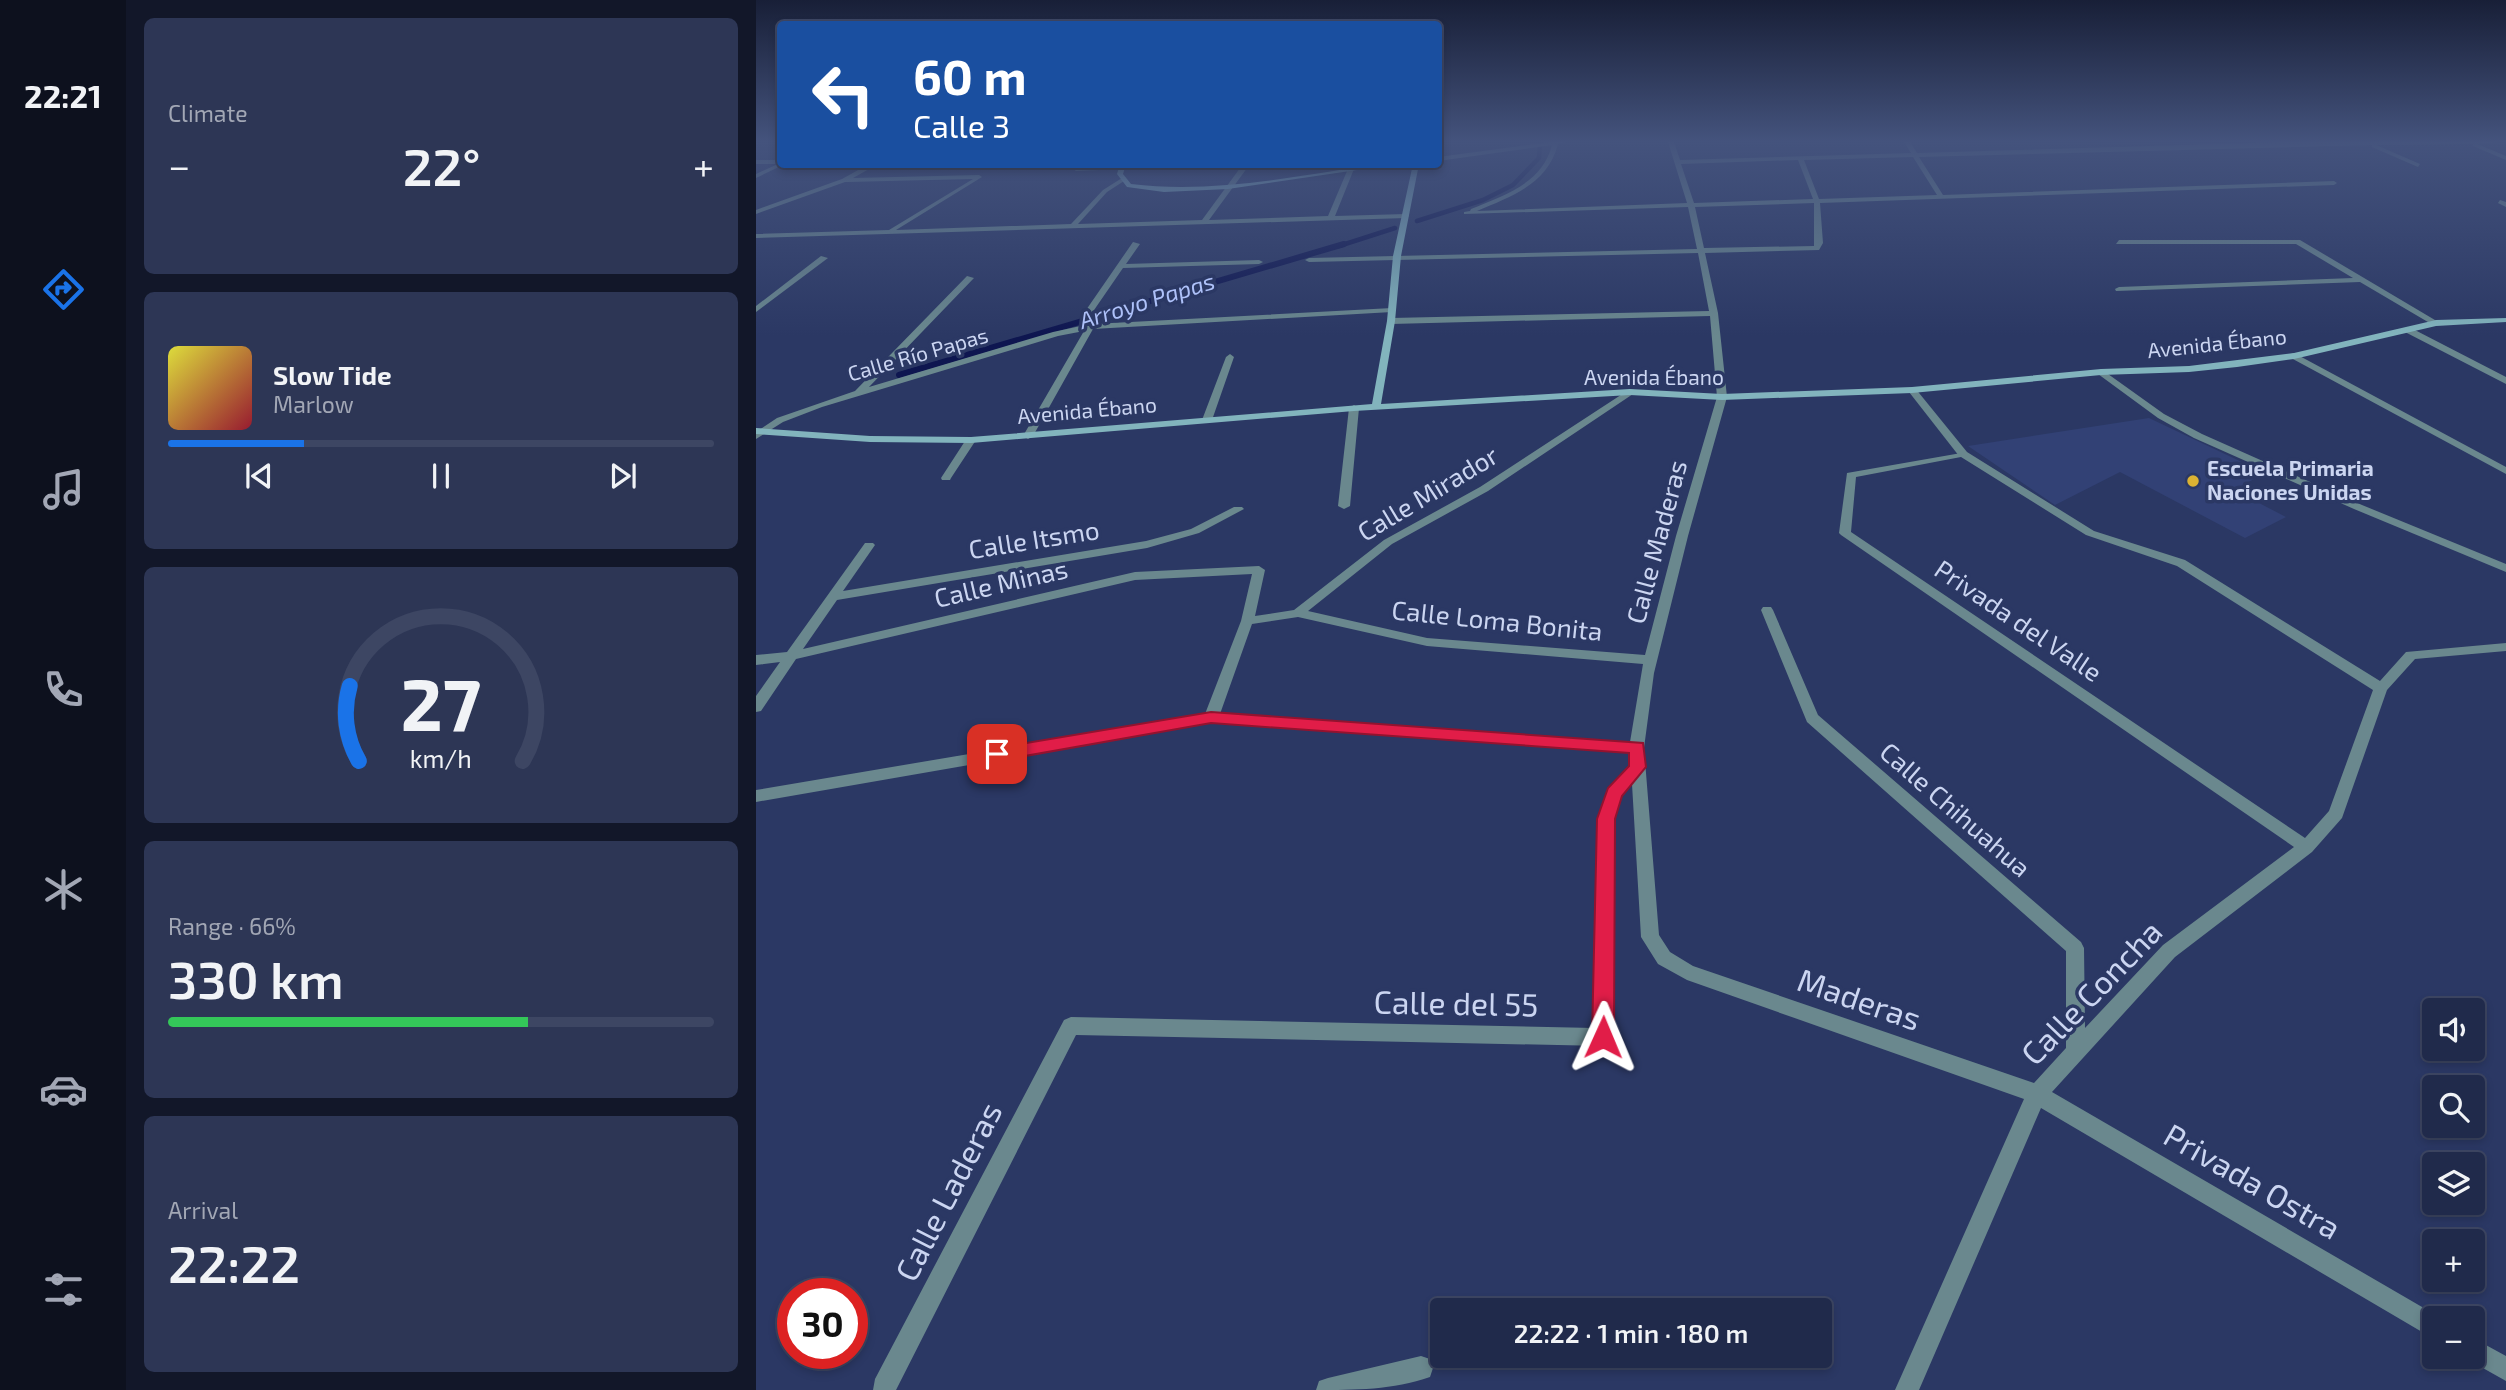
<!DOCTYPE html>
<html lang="en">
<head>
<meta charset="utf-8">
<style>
  body { margin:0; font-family:"Exo 2",sans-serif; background:#2d3655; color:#f1f3f6; height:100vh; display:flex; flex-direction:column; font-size:26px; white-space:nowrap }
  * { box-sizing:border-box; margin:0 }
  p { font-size:23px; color:#a2a7b5 }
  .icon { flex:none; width:38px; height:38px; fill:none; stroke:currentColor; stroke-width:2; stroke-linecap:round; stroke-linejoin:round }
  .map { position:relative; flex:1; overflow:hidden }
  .details { display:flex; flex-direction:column; gap:18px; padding:18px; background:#121729; width:630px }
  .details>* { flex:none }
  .guide { position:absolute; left:21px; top:21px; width:665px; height:147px; border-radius:7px; box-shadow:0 4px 10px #0003,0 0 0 2px #3d4663; background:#1a4fa0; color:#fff; overflow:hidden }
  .tools { position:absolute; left:1666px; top:998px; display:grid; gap:14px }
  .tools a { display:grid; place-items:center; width:63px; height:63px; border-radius:7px; background:#202a4b; box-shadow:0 4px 10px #0003,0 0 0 2px #3d4663; font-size:35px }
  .speed { position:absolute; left:21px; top:1278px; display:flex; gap:14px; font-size:35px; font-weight:700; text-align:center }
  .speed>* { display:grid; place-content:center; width:91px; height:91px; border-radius:50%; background:#202a4b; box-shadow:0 4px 10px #0003,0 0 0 2px #3d4663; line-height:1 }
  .speed .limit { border:10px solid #d22; background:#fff; color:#111 }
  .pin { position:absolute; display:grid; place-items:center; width:60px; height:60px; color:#fff; margin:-30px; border-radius:14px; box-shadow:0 4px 10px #0006 }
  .me { position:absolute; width:77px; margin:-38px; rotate:1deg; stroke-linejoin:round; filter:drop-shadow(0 0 5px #0008) }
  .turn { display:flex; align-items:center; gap:24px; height:147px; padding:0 21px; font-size:32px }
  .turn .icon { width:91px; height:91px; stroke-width:2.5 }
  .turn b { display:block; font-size:49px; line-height:60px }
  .big { font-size:52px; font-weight:600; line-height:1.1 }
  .details .tile { flex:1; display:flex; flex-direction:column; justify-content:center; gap:10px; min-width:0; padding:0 24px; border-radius:10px; background:#2d3655 }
  .details .dial { align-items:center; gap:0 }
  .dial svg { height:182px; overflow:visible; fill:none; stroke:#3d4663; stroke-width:7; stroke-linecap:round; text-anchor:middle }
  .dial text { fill:#f1f3f6; stroke:none }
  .song { display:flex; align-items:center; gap:21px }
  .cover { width:84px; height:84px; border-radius:10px; background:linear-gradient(135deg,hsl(60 70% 55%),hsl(350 70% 35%)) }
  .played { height:7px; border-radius:4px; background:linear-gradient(90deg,#1a73e8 25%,#3d4663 25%) }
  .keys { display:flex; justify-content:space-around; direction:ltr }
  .heat { display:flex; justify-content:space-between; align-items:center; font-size:38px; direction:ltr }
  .charge { height:10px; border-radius:5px; background:linear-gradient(90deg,#34c759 66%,#3d4663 0) }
  .trip { position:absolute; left:674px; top:1298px; width:402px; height:70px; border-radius:7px; background:#202a4b; box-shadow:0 4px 10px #0003,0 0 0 2px #3d4663; font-weight:600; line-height:70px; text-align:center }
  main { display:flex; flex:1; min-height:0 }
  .menu { display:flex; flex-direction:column; width:126px; justify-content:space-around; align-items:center; background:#0d111e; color:#a2a7b5 }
  .menu .icon { width:49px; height:49px }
  .menu .selected { color:#1a73e8 }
  .menu b { font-size:32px; color:#f1f3f6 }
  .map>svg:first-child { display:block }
  .built { fill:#324175 }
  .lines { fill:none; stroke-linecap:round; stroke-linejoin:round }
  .stream-far1 { stroke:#0e1650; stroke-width:4.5 }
  .stream { stroke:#0e1650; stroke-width:6 }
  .lane { fill:#6a888e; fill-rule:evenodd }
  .street { fill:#6a888e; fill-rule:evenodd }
  .secondary { fill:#82b4bd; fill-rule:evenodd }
  .route { fill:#e11d48; stroke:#92132f; stroke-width:2 }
  .poi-dot { fill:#dbb233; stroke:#2b3864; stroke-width:2.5 }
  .labels { text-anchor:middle; stroke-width:7; stroke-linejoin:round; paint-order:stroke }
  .far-street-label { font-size:21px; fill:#cbd5f1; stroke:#2b3864 }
  .far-poi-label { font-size:21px; font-weight:bold; fill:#cbd5f1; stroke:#2b3864; text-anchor:start }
  .far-water-label { font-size:23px; font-style:italic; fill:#aec1f9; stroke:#2b3864 }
  .street-label { font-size:26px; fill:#cbd5f1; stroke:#2b3864 }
  .near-street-label { font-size:32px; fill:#cbd5f1; stroke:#2b3864 }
</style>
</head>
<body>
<main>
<nav class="menu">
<b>22:21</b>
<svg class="icon selected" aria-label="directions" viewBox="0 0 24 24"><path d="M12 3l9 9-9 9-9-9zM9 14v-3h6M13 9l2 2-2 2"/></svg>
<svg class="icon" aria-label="music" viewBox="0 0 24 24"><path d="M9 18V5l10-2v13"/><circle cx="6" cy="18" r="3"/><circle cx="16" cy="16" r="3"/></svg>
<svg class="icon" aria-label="phone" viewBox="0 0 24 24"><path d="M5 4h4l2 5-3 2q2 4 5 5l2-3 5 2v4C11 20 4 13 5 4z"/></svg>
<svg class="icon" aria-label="climate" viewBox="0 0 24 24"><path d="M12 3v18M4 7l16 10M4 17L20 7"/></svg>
<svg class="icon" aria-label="car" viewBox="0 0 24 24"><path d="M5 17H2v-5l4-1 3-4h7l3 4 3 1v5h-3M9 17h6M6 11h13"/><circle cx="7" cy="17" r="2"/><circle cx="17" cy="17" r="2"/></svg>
<svg class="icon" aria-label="filters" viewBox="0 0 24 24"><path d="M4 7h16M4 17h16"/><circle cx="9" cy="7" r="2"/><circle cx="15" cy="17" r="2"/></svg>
</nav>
<section class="details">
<div class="tile"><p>Climate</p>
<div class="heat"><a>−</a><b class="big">22°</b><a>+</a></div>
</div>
<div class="tile">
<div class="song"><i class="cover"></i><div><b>Slow Tide</b><p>Marlow</p></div></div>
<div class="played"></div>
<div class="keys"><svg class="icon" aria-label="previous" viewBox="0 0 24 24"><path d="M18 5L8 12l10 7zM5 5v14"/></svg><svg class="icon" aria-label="pause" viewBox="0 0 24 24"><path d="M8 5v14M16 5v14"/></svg><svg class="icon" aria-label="next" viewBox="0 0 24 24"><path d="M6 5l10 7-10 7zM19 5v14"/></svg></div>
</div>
<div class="tile dial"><svg viewBox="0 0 100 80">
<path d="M14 69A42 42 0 1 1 86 69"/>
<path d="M14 69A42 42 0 0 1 10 36" stroke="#1a73e8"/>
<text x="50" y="56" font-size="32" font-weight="700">27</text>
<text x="50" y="72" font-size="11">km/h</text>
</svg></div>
<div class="tile"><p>Range · 66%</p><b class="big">330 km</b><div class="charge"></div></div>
<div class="tile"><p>Arrival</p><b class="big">22:22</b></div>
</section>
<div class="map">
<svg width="1750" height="1390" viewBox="0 0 1750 1390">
  <rect width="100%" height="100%" fill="#2b3864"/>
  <path class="built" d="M 1393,418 L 1509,473 L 1478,490 L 1530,517 L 1489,538 L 1364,472 L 1299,505 L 1212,446 Z"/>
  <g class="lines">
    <path class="stream-far1" d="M 661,221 L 727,200 L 757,185 L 783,158 L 784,142
      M 583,246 L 639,228"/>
    <path class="stream" d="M 143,375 L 588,244"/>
    <path class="lane" d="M 1153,388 L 1159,388 L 1211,452 L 1211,456 L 1203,456 L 1153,392 Z"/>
    <path class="street" d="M 795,142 L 809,142 L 802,144 C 792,184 756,196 721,211 L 931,203 L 912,142 L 918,142 L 924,160 L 1155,153 L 1148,142 L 1154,142 L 1161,153 L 1529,142 L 1743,142 L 1721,144 L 1750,156 L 1750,160 L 1717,146 L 1717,144 L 1620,145 L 1664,164 L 1662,167 L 1616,147 L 1616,145 L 1163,157 L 1187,195 L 1578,181 L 1581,183 L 1578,185 L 1064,203 L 1067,243 L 1063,250 L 949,253 L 962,313 L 971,397 L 932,536 L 898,673 L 888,748 L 903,935 L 914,952 L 937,966 L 1278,1083 L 1310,1048 L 1310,951 L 1051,722 L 1005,610 L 1007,607 L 1015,607 L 1017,610 L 1062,715 L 1325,942 L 1328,948 L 1329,1028 L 1407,945 L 1538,847 L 1085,535 L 1083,533 L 1091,473 L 1211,452 L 1338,531 L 1429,560 L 1624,681 L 1650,652 L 1750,643 L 1750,651 L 1659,659 L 1631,690 L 1586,818 L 1556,852 L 1419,957 L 1296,1092 L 1685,1318 L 1678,1318 L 1678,1339 L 1285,1108 L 1163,1390 L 1139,1390 L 1268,1099 L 931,980 L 902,964 L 885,937 L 876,784 L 865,796 L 858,819 L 857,1037 L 854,1043 L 847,1046 L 320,1035 L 140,1390 L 117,1390 L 119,1379 L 308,1020 L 315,1017 L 838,1028 L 842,819 L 853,789 L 875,765 L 874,753 L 455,723 L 0,802 L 0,790 L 449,714 L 485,621 L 496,574 L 379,580 L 40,659 L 5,711 L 0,712 L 0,696 L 24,662 L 0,665 L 0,655 L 31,652 L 109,543 L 117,543 L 119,545 L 87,591 L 390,541 L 435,529 L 478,507 L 486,507 L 488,509 L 443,533 L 391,548 L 81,600 L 47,649 L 379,572 L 503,566 L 509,570 L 499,616 L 538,610 L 628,540 L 724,487 L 874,389 L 877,390 L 877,394 L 732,491 L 636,544 L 552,611 L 671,638 L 889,655 L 920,536 L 961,397 L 954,316 L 635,324 L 631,321 L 635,318 L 953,311 L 942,253 L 553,262 L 549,260 L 553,258 L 941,249 L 932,207 L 708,214 L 708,212 L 714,211 L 715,209 C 748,195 786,184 796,145 L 682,161 L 682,157 ZM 1157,157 L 1181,195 L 1063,199 L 1048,160 ZM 1042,160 L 1057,199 L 938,203 L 925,164 ZM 1058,203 L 1058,246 L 948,248 L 939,207 ZM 1205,457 L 1330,535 L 1421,566 L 1617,690 L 1573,811 L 1549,838 L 1095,532 L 1100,477 ZM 542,617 L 671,646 L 887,664 L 874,742 L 464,714 L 496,624 Z
      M 0,160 L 24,160 L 24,164 L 29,164 L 0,178 L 0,174 L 22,164 L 0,164 Z
      M 113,164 L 122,164 L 97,178 L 223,175 L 226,177 L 140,230 L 315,224 L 347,190 L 366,178 L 368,181 L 351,192 L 322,224 L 446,220 L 487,164 L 494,164 L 453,220 L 572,216 L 594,164 L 600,164 L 579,216 L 650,214 L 653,216 L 650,218 L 0,238 L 0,234 L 133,230 L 217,179 L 89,182 L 0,214 L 0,210 L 86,179 Z
      M 367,166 L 365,169 L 320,171 L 317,169 Z
      M 1744,200 L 1750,202 L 1750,207 L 1742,203 Z
      M 1363,240 L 1544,240 L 1684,323 L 1677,325 L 1604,282 L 1360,291 L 1359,289 L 1363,287 L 1597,278 L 1540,244 L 1360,244 Z
      M 377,242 L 384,244 L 370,264 L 503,260 L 507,262 L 503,264 L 367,268 L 336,313 L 334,318 L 337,324 L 636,308 L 640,310 L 636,312 L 337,329 L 277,436 L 272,439 L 267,436 L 328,331 L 302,336 L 66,407 L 27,422 L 0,439 L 0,432 L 21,418 L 99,391 L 211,276 L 218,278 L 113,387 L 297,332 L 329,325 L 326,318 L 328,313 Z
      M 65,256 L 72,258 L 0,312 L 0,306 Z
      M 1649,328 L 1655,328 L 1750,377 L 1750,384 L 1649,332 Z
      M 1538,353 L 1750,467 L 1750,474 L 1535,358 L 1535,354 Z
      M 474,354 L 478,357 L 456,420 L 448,422 L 446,420 L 470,357 Z
      M 1345,369 L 1408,414 L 1446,434 L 1606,505 L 1750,564 L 1750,572 L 1598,509 L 1438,438 L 1402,418 L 1342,374 L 1340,372 Z
      M 598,405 L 603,408 L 594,506 L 588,509 L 582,506 L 593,408 Z
      M 215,437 L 220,440 L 195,478 L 194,480 L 186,480 L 185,478 L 211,438 Z
      M 1717,1338 L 1750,1356 L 1750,1381 L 1709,1358 L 1708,1356 L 1717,1356 Z
      M 665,1356 L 674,1359 L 677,1368 L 674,1377 C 637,1390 599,1390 560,1390 L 563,1381 L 572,1378 Z"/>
    <path class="secondary" d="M 364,164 L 370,164 L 367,174 L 375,184 C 457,194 541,176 622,164 L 642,164 L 472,189 L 408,192 L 371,187 L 361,174 Z
      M 657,164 L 663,164 L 645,256 L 639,321 L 625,404 L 874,389 L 966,394 L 1156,387 L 1345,369 L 1433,366 L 1538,353 L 1680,320 L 1750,318 L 1750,322 L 1680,326 L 1538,359 L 1481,367 L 1433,372 L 1345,375 L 1156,393 L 966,400 L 874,395 L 598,411 L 215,443 L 114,442 L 0,434 L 0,428 L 114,436 L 215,437 L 616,404 L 631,321 L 637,256 Z"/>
  </g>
  <linearGradient id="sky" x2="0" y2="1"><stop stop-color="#181f37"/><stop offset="0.42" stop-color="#44537d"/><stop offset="1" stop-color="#44537d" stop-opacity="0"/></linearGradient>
  <rect width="1750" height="336" fill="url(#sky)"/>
  <path class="route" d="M 455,712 L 887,743 L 890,767 L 866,796 L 859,819 L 858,1037 L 855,1044 L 847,1047 L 839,1044 L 836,1037 L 841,819 L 852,788 L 873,766 L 873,753 L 455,723 L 241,761 L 233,754 L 241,748 Z"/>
  <circle class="poi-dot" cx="1437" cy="481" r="7"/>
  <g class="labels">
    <g class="far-street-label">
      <text transform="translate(1461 344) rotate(-6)" y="7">Avenida Ébano</text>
      <text transform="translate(162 355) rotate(-16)" y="7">Calle Río Papas</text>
      <text x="898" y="385">Avenida Ébano</text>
      <text transform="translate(331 411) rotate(-5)" y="7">Avenida Ébano</text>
    </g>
    <g class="far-poi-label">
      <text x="1451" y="476">Escuela Primaria<tspan x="1451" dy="24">Naciones Unidas</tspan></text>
    </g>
    <g class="far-water-label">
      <text transform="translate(391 301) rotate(-17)" y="8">Arroyo Papas</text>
    </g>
    <g class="street-label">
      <text transform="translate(672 494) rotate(-31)" y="9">Calle Mirador</text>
      <text transform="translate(278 540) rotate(-9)" y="9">Calle Itsmo</text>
      <text transform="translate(901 542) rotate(-75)" y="9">Calle Maderas</text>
      <text transform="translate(245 584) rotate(-13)" y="9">Calle Minas</text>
      <text transform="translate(741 621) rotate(6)" y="9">Calle Loma Bonita</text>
      <text transform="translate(1262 621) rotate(34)" y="9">Privada del Valle</text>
      <text transform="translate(1199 810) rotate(41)" y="9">Calle Chihuahua</text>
    </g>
    <g class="near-street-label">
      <text transform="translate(1336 993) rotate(-46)" y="11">Calle Concha</text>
      <text transform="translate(1103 1000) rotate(19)" y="11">Maderas</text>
      <text transform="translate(700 1004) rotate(1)" y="11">Calle del 55</text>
      <text transform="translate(1496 1182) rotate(30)" y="11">Privada Ostra</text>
      <text transform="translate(193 1192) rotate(-63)" y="11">Calle Laderas</text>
    </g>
  </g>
</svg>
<div class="tools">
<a><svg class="icon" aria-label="sound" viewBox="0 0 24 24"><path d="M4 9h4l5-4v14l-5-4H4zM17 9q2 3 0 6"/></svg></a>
<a><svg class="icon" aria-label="search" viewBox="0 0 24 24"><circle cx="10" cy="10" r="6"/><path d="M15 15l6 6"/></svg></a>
<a><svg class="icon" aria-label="layers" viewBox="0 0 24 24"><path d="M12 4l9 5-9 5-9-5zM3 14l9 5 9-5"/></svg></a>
<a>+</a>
<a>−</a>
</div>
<div class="speed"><div class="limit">30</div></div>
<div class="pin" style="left:241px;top:754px;background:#d93025"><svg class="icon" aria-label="arrive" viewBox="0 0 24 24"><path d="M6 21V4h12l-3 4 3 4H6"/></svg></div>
<svg class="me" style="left:847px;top:1037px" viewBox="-20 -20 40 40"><path d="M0-17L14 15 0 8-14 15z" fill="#e11d48" stroke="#fff" stroke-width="4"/></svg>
<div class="trip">22:22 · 1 min · 180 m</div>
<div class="guide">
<div class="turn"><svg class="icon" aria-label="left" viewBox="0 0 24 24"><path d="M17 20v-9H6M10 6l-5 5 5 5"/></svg><div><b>60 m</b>Calle 3</div></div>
</div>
</div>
</main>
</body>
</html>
